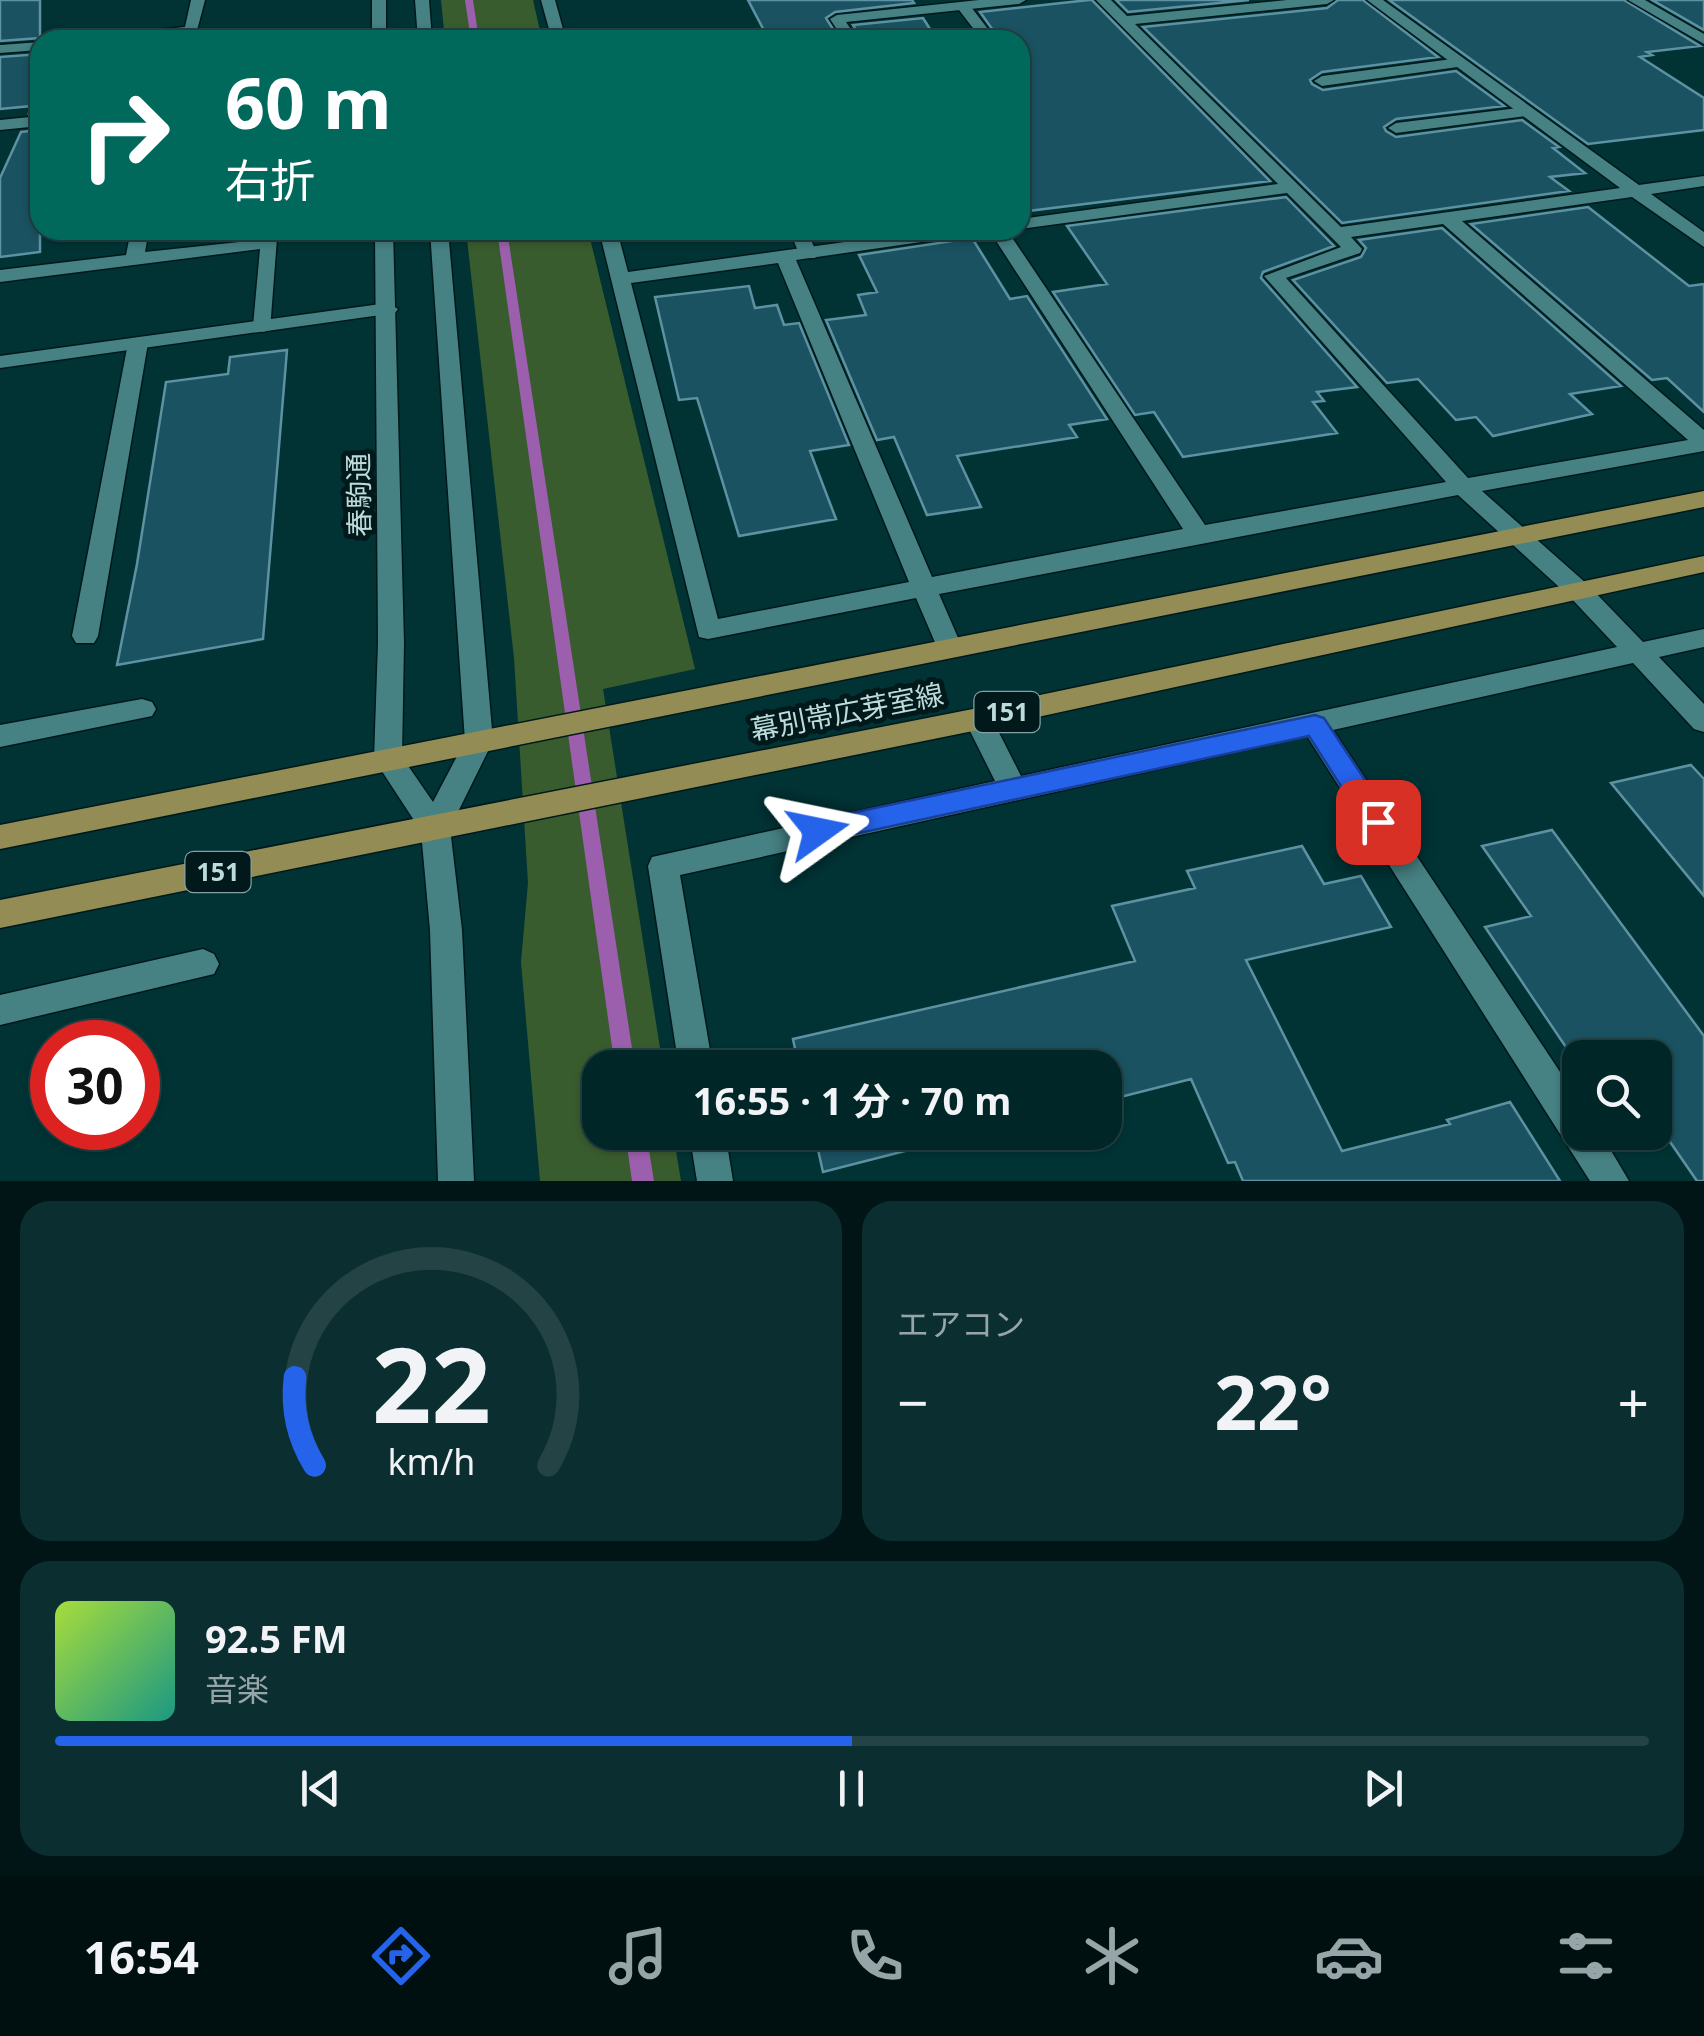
<!DOCTYPE html>
<html lang="ja">
<head>
<meta charset="utf-8">
<style>
  body { margin:0; font-family:"Noto Sans","Noto Sans JP",sans-serif; background:#0b2e30; color:#f1f3f6; height:100vh; display:flex; flex-direction:column; font-size:38px; white-space:nowrap }
  * { box-sizing:border-box; margin:0 }
  p { font-size:32px; color:#96a5a8 }
  .icon { flex:none; width:55px; height:55px; fill:none; stroke:currentColor; stroke-width:2; stroke-linecap:round; stroke-linejoin:round }
  .map { position:relative; height:1181px; overflow:hidden }
  .sheet { display:flex; flex-direction:column; gap:20px; padding:20px; background:#011516; flex:1 }
  .sheet>* { flex:none }
  .top-card { position:absolute; left:30px; top:30px; width:1000px; height:210px; border-radius:30px; box-shadow:0 2px 8px #0004,0 0 0 2px #234345; background:#00695c; color:#fff; overflow:hidden }
  .fabs { position:absolute; left:1562px; top:1040px; display:grid; gap:20px }
  .fabs a { display:grid; place-items:center; width:110px; height:110px; border-radius:20px; background:#012628; box-shadow:0 2px 8px #0004,0 0 0 2px #234345; font-size:50px }
  .speed { position:absolute; left:30px; top:1020px; display:flex; gap:20px; font-size:50px; font-weight:700; text-align:center }
  .speed>* { display:grid; place-content:center; width:130px; height:130px; border-radius:50%; background:#012628; box-shadow:0 2px 8px #0004,0 0 0 2px #234345; line-height:1 }
  .speed .limit { border:15px solid #d22; background:#fff; color:#111 }
  .pin { position:absolute; display:grid; place-items:center; width:85px; height:85px; color:#fff; margin:-42px; border-radius:20px; box-shadow:0 5px 15px #0006 }
  .me { position:absolute; width:110px; margin:-55px; rotate:78deg; stroke-linejoin:round; filter:drop-shadow(0 0 8px #0008) }
  .turn { display:flex; align-items:center; gap:35px; height:210px; padding:0 30px; font-size:45px }
  .turn .icon { width:130px; height:130px; stroke-width:2.5 }
  .turn b { display:block; font-size:70px; line-height:85px }
  .big { font-size:75px; font-weight:700; line-height:1.1 }
  .sheet .widget { flex:1; display:flex; flex-direction:column; justify-content:center; gap:15px; min-width:0; padding:0 35px; border-radius:30px; background:#0b2e30 }
  .sheet .dial { align-items:center; gap:0 }
  .dial svg { height:260px; overflow:visible; fill:none; stroke:#234345; stroke-width:7; stroke-linecap:round; text-anchor:middle }
  .dial text { fill:#f1f3f6; stroke:none }
  .song { display:flex; align-items:center; gap:30px }
  .cover { width:120px; height:120px; border-radius:15px; background:linear-gradient(135deg,hsl(80 70% 55%),hsl(170 70% 35%)) }
  .played { height:10px; border-radius:5px; background:linear-gradient(90deg,#2563eb 50%,#234345 50%) }
  .keys { display:flex; justify-content:space-around; direction:ltr }
  .heat { display:flex; justify-content:space-between; align-items:center; font-size:55px; direction:ltr }
  .sheet .tiles { flex:1; display:grid; gap:20px; grid-template-columns:1fr 1fr }
  .widget:last-child { grid-column:span 2 }
  .trip { position:absolute; left:582px; top:1050px; width:540px; height:100px; border-radius:30px; background:#012628; box-shadow:0 2px 8px #0004,0 0 0 2px #234345; font-weight:700; line-height:100px; text-align:center }
  .dock { display:flex; height:160px; justify-content:space-around; align-items:center; background:#000f10; color:#96a5a8 }
  .dock .icon { width:70px; height:70px }
  .dock .selected { color:#2563eb }
  .dock b { font-size:45px; color:#f1f3f6 }
  .map>svg:first-child { display:block }
  .green { fill:#395c2e }
  .lines { fill:none; stroke-linecap:round; stroke-linejoin:round }
  .stream { fill:#9c5fad; fill-rule:evenodd }
  .building { fill:#1a5261; stroke:#5d92a2; stroke-width:2.5 }
  .lane-casing { stroke:#00191b; stroke-width:3 }
  .street-casing { stroke:#00191b; stroke-width:3 }
  .secondary-casing { stroke:#00191b; stroke-width:3 }
  .primary-casing { stroke:#00191b; stroke-width:3 }
  .lane { fill:#468183; fill-rule:evenodd }
  .street { fill:#468183; fill-rule:evenodd }
  .secondary { fill:#468183; fill-rule:evenodd }
  .primary { fill:#938c54; fill-rule:evenodd }
  .route { fill:#2563eb; stroke:#184099; stroke-width:2.5 }
  .labels { text-anchor:middle; stroke-width:10; stroke-linejoin:round; paint-order:stroke }
  .shield { fill:#01191a; stroke:#85a1a2; stroke-width:2.5 }
  .shield-label { font-size:25px; font-weight:bold; fill:#bedbdc }
  .street-label { font-size:28px; fill:#bedbdc; stroke:#01191a }
</style>
</head>
<body>
<div class="map">
<svg width="1704" height="1181" viewBox="0 0 1704 1181">
  <rect width="100%" height="100%" fill="#013335"/>
  <path class="green" d="M 441,0 L 533,0 L 542,40 L 445,40 Z
    M 466,230 L 588,230 L 695,669 L 603,689 L 663,1067 L 600,1068 L 600,1132 L 673,1133 L 681,1181 L 540,1181 L 521,962 L 528,883 L 514,658 Z"/>
  <g class="lines">
    <path class="stream" d="M 465,0 L 473,0 L 479,40 L 471,40 Z
      M 497,230 L 507,230 L 635,1068 L 615,1068 Z
      M 625,1132 L 646,1132 L 654,1181 L 632,1181 Z"/>
  </g>
  <path class="building" d="M 0,0 L 40,0 L 40,38 L 0,41 Z
    M 748,0 L 912,0 L 914,3 L 835,12 L 826,18 L 840,40 L 769,40 Z
    M 1089,0 L 1092,0 L 1270,181 L 1020,212 L 1020,40 L 980,40 L 989,40 L 995,33 L 980,12 Z
    M 1116,0 L 1249,0 L 1128,12 Z
    M 1338,0 L 1363,0 L 1438,57 L 1322,72 L 1310,80 L 1312,84 L 1323,90 L 1456,71 L 1504,106 L 1396,119 L 1384,127 L 1386,131 L 1396,137 L 1522,120 L 1559,147 L 1553,148 L 1585,173 L 1550,177 L 1569,191 L 1342,223 L 1143,27 L 1327,8 Z
    M 1389,0 L 1624,0 L 1700,46 L 1647,52 L 1652,55 L 1640,57 L 1704,98 L 1704,130 L 1588,144 Z
    M 1652,0 L 1704,0 L 1704,30 Z
    M 923,18 L 937,40 L 862,40 L 853,25 Z
    M 40,54 L 40,112 L 29,113 L 32,106 L 0,109 L 0,57 Z
    M 40,130 L 40,252 L 0,257 L 0,178 L 21,132 Z
    M 1286,197 L 1334,246 L 1263,272 L 1261,278 L 1357,387 L 1317,392 L 1324,401 L 1313,402 L 1337,433 L 1183,457 L 1154,412 L 1135,415 L 1053,292 L 1107,284 L 1067,226 Z
    M 1588,207 L 1689,286 L 1704,284 L 1704,412 L 1667,378 L 1652,380 L 1471,224 Z
    M 1442,228 L 1621,386 L 1570,394 L 1592,414 L 1493,436 L 1476,417 L 1456,420 L 1418,379 L 1387,383 L 1293,280 L 1361,257 L 1366,248 L 1359,240 Z
    M 972,238 L 1010,299 L 1027,296 L 1107,419 L 1069,425 L 1077,437 L 957,456 L 981,507 L 927,515 L 894,437 L 877,440 L 826,320 L 866,315 L 858,295 L 877,292 L 859,255 Z
    M 749,286 L 755,308 L 777,305 L 784,325 L 799,323 L 849,445 L 810,451 L 836,519 L 739,536 L 697,398 L 679,400 L 655,297 Z
    M 287,350 L 263,639 L 117,665 L 137,564 L 166,382 L 228,374 L 230,357 Z
    M 1691,765 L 1704,779 L 1704,896 L 1611,783 Z
    M 1552,830 L 1704,1036 L 1704,1181 L 1697,1181 L 1655,1120 L 1655,1058 L 1580,1058 L 1580,1068 L 1485,927 L 1531,916 L 1482,846 Z
    M 1302,846 L 1324,884 L 1361,876 L 1391,927 L 1246,960 L 1342,1151 L 1450,1124 L 1447,1120 L 1510,1102 L 1560,1181 L 1243,1181 L 1235,1162 L 1228,1163 L 1191,1079 L 1105,1101 L 1105,1068 L 799,1068 L 793,1039 L 1135,961 L 1112,906 L 1195,888 L 1187,871 Z
    M 814,1132 L 979,1132 L 823,1172 Z"/>
  <g class="lines">
    <g class="lane-casing">
      <path id="lane" d="M 958,3 L 968,3 L 991,33 L 989,36 L 979,36 L 956,6 Z
        M 1460,58 L 1468,63 L 1465,66 L 1322,86 L 1314,81 L 1322,76 Z
        M 1527,107 L 1535,112 L 1533,115 L 1396,133 L 1388,128 L 1396,123 Z
        M 131,230 L 149,230 L 145,252 L 277,238 L 270,330 L 263,332 L 253,326 L 260,249 L 0,282 L 0,270 L 126,255 Z
        M 789,230 L 807,230 L 817,254 L 815,258 L 801,258 Z
        M 138,337 L 148,343 L 98,636 L 94,643 L 76,643 L 72,636 L 128,343 Z
        M 142,699 L 152,702 L 156,709 L 152,716 L 0,747 L 0,725 Z
        M 203,949 L 214,954 L 219,964 L 214,974 L 0,1025 L 0,995 Z"/>
    </g>
    <g class="street-casing">
      <path id="street" d="M 191,0 L 205,0 L 196,34 L 91,40 L 98,36 L 185,27 Z
        M 541,0 L 555,0 L 566,40 L 552,40 Z
        M 979,0 L 1026,0 L 1019,4 L 846,22 L 858,40 L 844,40 L 830,19 L 837,15 Z
        M 1096,0 L 1111,0 L 1127,16 L 1287,0 L 1334,0 L 1327,4 L 1135,24 L 1341,227 L 1620,188 L 1367,0 L 1383,0 L 1639,185 L 1704,176 L 1704,186 L 1651,194 L 1704,232 L 1704,247 L 1632,197 L 1462,221 L 1704,430 L 1704,451 L 1482,491 L 1587,584 L 1643,642 L 1704,629 L 1704,647 L 1659,657 L 1704,704 L 1704,732 L 1694,729 L 1633,663 L 1333,730 L 1580,1102 L 1580,1132 L 1600,1132 L 1629,1181 L 1590,1181 L 1307,736 L 680,875 L 713,1068 L 679,1068 L 648,866 L 652,857 L 995,781 L 964,719 L 968,711 L 978,708 L 988,711 L 1021,776 L 1617,647 L 1569,596 L 1458,495 L 939,594 L 962,647 L 958,654 L 940,654 L 916,598 L 708,639 L 699,637 L 599,230 L 617,230 L 628,272 L 931,230 L 979,230 L 970,235 L 796,260 L 932,577 L 1183,529 L 989,230 L 1007,230 L 1205,525 L 1446,482 L 1264,276 L 1341,247 L 1287,193 L 1020,229 L 1020,219 L 1278,184 ZM 1443,224 L 1688,440 L 1468,478 L 1286,278 L 1360,253 L 1362,249 L 1351,237 ZM 778,263 L 909,582 L 718,619 L 631,283 Z
        M 1628,0 L 1645,0 L 1704,34 L 1704,44 Z
        M 40,42 L 40,50 L 0,53 L 0,45 Z
        M 40,116 L 40,126 L 0,130 L 0,120 Z
        M 388,303 L 398,309 L 395,313 L 0,368 L 0,356 Z
        M 689,1132 L 725,1132 L 733,1181 L 697,1181 Z"/>
    </g>
    <g class="secondary-casing">
      <path id="secondary" d="M 372,0 L 386,0 L 386,40 L 372,40 Z
        M 415,0 L 429,0 L 432,40 L 418,40 Z
        M 375,230 L 393,230 L 404,643 L 402,757 L 433,802 L 465,741 L 430,230 L 448,230 L 493,741 L 450,828 L 462,930 L 474,1181 L 438,1181 L 430,930 L 421,831 L 374,759 L 378,643 Z"/>
    </g>
    <g class="primary-casing">
      <path id="primary" d="M 1704,491 L 1704,507 L 0,849 L 0,825 Z
        M 1704,556 L 1704,572 L 978,730 L 0,928 L 0,900 L 978,708 Z"/>
    </g>
    <use href="#lane" class="lane"/>
    <use href="#street" class="street"/>
    <use href="#secondary" class="secondary"/>
    <use href="#primary" class="primary"/>
  </g>
  <path class="route" d="M 1315,715 L 1324,718 L 1388,815 L 1392,822 L 1388,830 L 1378,834 L 1369,830 L 1309,736 L 818,842 L 809,839 L 805,831 L 809,823 L 818,820 Z"/>
  <g class="labels">
    <g class="shield">
      <rect x="974.5" y="692" width="65" height="40" rx="8"/>
      <rect x="185.5" y="852" width="65" height="40" rx="8"/>
    </g>
    <g class="shield-label">
      <text x="1007" y="721">151</text>
      <text x="218" y="881">151</text>
    </g>
    <g class="street-label">
      <text transform="translate(359 495) rotate(-91)" y="10">春駒通</text>
      <text transform="translate(847 712) rotate(-11)" y="10">幕別帯広芽室線</text>
    </g>
  </g>
</svg>
<div class="fabs">
<a><svg class="icon" aria-label="search" viewBox="0 0 24 24"><circle cx="10" cy="10" r="6"/><path d="M15 15l6 6"/></svg></a>
</div>
<div class="speed"><div class="limit">30</div></div>
<div class="pin" style="left:1378px;top:822px;background:#d93025"><svg class="icon" aria-label="arrive" viewBox="0 0 24 24"><path d="M6 21V4h12l-3 4 3 4H6"/></svg></div>
<svg class="me" style="left:818px;top:831px" viewBox="-20 -20 40 40"><path d="M0-17L14 15 0 8-14 15z" fill="#2563eb" stroke="#fff" stroke-width="4"/></svg>
<div class="trip">16:55 · 1 分 · 70 m</div>
<div class="top-card">
<div class="turn"><svg class="icon" aria-label="right" viewBox="0 0 24 24"><path d="M7 20v-9h11M14 6l5 5-5 5"/></svg><div><b>60 m</b>右折</div></div>
</div>
</div>
<section class="sheet">
<div class="tiles">
<div class="widget dial"><svg viewBox="0 0 100 80">
<path d="M14 69A42 42 0 1 1 86 69"/>
<path d="M14 69A42 42 0 0 1 8 42" stroke="#2563eb"/>
<text x="50" y="56" font-size="32" font-weight="700">22</text>
<text x="50" y="72" font-size="11">km/h</text>
</svg></div>
<div class="widget"><p>エアコン</p>
<div class="heat"><a>−</a><b class="big">22°</b><a>+</a></div>
</div>
<div class="widget">
<div class="song"><i class="cover"></i><div><b>92.5 FM</b><p>音楽</p></div></div>
<div class="played"></div>
<div class="keys"><svg class="icon" aria-label="previous" viewBox="0 0 24 24"><path d="M18 5L8 12l10 7zM5 5v14"/></svg><svg class="icon" aria-label="pause" viewBox="0 0 24 24"><path d="M8 5v14M16 5v14"/></svg><svg class="icon" aria-label="next" viewBox="0 0 24 24"><path d="M6 5l10 7-10 7zM19 5v14"/></svg></div>
</div>
</div>
</section>
<nav class="dock">
<b>16:54</b>
<svg class="icon selected" aria-label="directions" viewBox="0 0 24 24"><path d="M12 3l9 9-9 9-9-9zM9 14v-3h6M13 9l2 2-2 2"/></svg>
<svg class="icon" aria-label="music" viewBox="0 0 24 24"><path d="M9 18V5l10-2v13"/><circle cx="6" cy="18" r="3"/><circle cx="16" cy="16" r="3"/></svg>
<svg class="icon" aria-label="phone" viewBox="0 0 24 24"><path d="M5 4h4l2 5-3 2q2 4 5 5l2-3 5 2v4C11 20 4 13 5 4z"/></svg>
<svg class="icon" aria-label="climate" viewBox="0 0 24 24"><path d="M12 3v18M4 7l16 10M4 17L20 7"/></svg>
<svg class="icon" aria-label="car" viewBox="0 0 24 24"><path d="M5 17H2v-5l4-1 3-4h7l3 4 3 1v5h-3M9 17h6M6 11h13"/><circle cx="7" cy="17" r="2"/><circle cx="17" cy="17" r="2"/></svg>
<svg class="icon" aria-label="filters" viewBox="0 0 24 24"><path d="M4 7h16M4 17h16"/><circle cx="9" cy="7" r="2"/><circle cx="15" cy="17" r="2"/></svg>
</nav>
</body>
</html>
